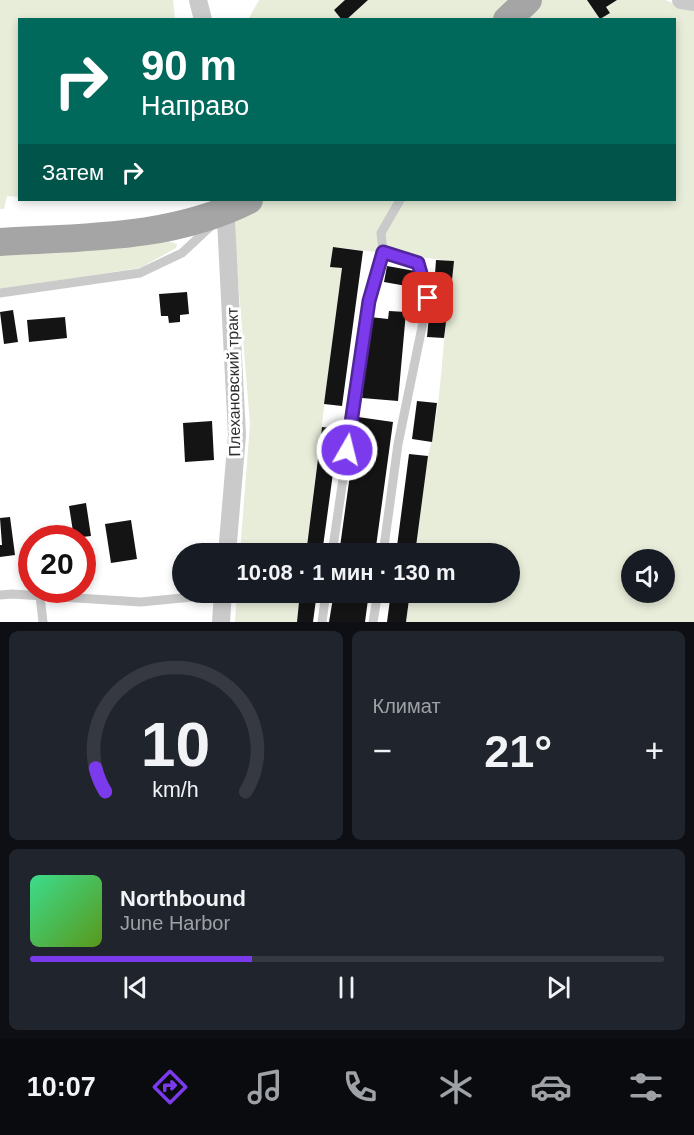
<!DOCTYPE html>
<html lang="ru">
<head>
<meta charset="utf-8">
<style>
  body { margin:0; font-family:Arial,sans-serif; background:#20242c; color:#f1f3f6; height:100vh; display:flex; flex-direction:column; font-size:22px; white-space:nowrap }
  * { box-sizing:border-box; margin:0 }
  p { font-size:20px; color:#9ea1a6 }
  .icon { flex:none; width:33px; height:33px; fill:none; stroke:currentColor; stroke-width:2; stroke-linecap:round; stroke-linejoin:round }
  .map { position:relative; height:622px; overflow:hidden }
  .details { display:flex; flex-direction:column; gap:9px; padding:9px; background:#0d0f14; flex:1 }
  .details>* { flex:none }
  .top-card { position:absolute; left:18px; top:18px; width:658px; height:183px; border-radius:0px; box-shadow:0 3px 9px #0003; background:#00695c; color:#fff; overflow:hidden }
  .controls { position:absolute; left:621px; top:549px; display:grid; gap:12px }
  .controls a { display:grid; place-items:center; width:54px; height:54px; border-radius:50%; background:#171b24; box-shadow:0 3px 9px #0003; font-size:30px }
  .speed { position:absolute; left:18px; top:525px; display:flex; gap:12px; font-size:30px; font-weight:700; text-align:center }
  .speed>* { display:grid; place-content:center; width:78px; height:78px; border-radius:50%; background:#171b24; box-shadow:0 3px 9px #0003; line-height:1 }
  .speed .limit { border:9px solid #d22; background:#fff; color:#111 }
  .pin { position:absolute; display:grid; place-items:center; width:51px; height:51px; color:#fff; margin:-26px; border-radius:12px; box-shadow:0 3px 9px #0006 }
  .me { position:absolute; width:66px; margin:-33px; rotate:8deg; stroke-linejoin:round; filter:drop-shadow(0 0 4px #0008) }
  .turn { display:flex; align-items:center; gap:21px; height:126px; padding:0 24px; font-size:27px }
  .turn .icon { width:78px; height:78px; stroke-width:2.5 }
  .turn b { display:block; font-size:42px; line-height:51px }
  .then { display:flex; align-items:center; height:57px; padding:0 24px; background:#0003; gap:12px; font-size:22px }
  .big { font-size:45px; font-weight:700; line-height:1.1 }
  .details .card { flex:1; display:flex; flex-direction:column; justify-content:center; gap:9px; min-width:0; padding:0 21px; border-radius:9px; background:#20242c }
  .details .dial { align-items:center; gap:0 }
  .dial svg { height:156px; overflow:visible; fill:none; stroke:#363941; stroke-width:7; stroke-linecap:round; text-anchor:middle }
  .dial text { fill:#f1f3f6; stroke:none }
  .song { display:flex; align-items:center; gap:18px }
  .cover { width:72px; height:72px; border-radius:9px; background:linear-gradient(135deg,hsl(150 70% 55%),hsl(90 70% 35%)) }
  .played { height:6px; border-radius:3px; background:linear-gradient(90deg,#7c3aed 35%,#363941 35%) }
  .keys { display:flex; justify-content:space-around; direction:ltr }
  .heat { display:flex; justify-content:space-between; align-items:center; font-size:33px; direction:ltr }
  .details .tiles { flex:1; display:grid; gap:9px; grid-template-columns:1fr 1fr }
  .card:last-child { grid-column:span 2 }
  .trip { position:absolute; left:172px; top:543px; width:348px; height:60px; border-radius:30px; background:#171b24; box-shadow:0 3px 9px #0003; font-weight:700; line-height:60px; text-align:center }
  .tabs { display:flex; height:96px; justify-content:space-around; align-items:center; background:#090b0e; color:#9ea1a6 }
  .tabs .icon { width:42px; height:42px }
  .tabs .active { color:#7c3aed }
  .tabs b { font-size:27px; color:#f1f3f6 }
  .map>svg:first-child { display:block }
  .green { fill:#e7edd9; fill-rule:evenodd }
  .building { fill:#141414 }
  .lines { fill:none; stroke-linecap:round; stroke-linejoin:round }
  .lane { stroke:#cacaca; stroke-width:9 }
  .street { stroke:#cacaca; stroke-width:18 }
  .primary { stroke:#a5a5a5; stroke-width:28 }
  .route-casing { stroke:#51269a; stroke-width:15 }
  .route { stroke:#7c3aed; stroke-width:10 }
  .labels { text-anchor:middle; stroke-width:6; stroke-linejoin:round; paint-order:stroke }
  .street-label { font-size:16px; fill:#2d2d2d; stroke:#fff }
</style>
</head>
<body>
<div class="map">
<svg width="694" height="622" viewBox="0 0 694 622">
  <rect width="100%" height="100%" fill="#fff"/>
  <path class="green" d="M 0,0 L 173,0 L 175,19 L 20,20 L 19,197 L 7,196 L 4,209 L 0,209 Z
    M 259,0 L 519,0 L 499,19 L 249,20 L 249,18 Z
    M 539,0 L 665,0 L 694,11 L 694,622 L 406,622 L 410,593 L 510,592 L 510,554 L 415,553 L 428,456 C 439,416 441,372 445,331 C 448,308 453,284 453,261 L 333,247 L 330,266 L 342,268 C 329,363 318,458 306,553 L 240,553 L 250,424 L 233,219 L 263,200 L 675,200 L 675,20 L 519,19 ZM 632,560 L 664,560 L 664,592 L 632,592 Z
    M 165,240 L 177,244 L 176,248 L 140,268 L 0,289 L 0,252 Z
    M 237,593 L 300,593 L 297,622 L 235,622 Z"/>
  <path class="building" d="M 345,0 L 368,0 L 346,20 L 342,20 L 334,10 Z
    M 587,0 L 617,0 L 606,7 L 610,13 L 600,19 Z
    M 333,247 L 363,251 L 342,406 L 324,404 L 342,268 L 330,267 Z
    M 436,260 L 454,261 L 451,290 L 434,288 Z
    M 387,266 L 415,271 L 412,287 L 384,282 Z
    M 187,292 L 189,314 L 180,315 L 180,322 L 169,323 L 168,316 L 161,316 L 159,294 Z
    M 430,305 L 448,306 L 444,338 L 427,337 Z
    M 13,310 L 18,342 L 4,344 L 0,312 Z
    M 389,311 L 406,312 L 398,401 L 362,398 L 370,317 L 388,319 Z
    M 65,317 L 67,338 L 29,342 L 27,320 Z
    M 417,401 L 437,403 L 432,442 L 412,439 Z
    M 358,417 L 393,422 L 375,554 L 339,554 Z
    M 212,421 L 214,460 L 185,462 L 183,423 Z
    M 322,427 L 339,429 L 322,554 L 306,554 Z
    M 409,454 L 428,456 L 415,554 L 396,554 Z
    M 86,503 L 91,536 L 74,538 L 69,506 Z
    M 10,517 L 15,555 L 0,557 L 0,545 L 2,545 L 0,518 Z
    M 131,520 L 137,559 L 111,563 L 105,524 Z
    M 300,592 L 317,592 L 313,622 L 297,622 Z
    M 334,592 L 369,592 L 365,622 L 329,622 Z
    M 391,592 L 410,592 L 406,622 L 387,622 Z"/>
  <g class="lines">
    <path class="lane" d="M 383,252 L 418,263 L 428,298 L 398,444 L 383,554
      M 0,293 L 140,273 L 182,253 L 212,225
      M 332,554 L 369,301 L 383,252 L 381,233 L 400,200
      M 0,595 L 12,594 L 141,602 L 223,594
      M 40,596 L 43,622
      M 322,622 L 326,592
      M 373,622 L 378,592"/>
    <path class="street" d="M 198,0 L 203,20
      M 681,0 L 694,2
      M 225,201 L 237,435 L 227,554
      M 221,622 L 223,592"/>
    <path class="primary" d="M 507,20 L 528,0
      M 0,242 C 85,237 172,239 249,200"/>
  </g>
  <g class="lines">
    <g class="route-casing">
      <path id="route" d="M 347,450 L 369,301 L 383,252 L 418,263 L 428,298"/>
    </g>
    <use href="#route" class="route"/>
  </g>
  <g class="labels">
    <g class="street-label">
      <text transform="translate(233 382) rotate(-91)" y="6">Плехановский тракт</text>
    </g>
  </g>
</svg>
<div class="controls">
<a><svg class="icon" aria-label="sound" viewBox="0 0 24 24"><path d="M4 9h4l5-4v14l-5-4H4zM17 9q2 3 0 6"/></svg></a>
</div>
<div class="speed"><div class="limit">20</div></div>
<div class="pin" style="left:428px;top:298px;background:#d93025"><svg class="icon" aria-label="arrive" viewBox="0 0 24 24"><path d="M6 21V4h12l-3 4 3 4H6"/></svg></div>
<svg class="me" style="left:347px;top:450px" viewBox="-20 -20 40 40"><circle r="17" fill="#7c3aed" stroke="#fff" stroke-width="3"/><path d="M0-11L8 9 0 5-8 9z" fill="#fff"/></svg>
<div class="trip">10:08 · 1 мин · 130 m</div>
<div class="top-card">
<div class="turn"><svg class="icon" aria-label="right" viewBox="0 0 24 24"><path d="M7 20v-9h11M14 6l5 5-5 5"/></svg><div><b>90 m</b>Направо</div></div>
<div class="then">Затем<svg class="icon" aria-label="right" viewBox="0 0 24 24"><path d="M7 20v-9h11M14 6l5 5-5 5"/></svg></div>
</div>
</div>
<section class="details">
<div class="tiles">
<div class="card dial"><svg viewBox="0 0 100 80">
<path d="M14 69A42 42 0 1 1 86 69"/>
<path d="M14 69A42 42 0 0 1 9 57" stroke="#7c3aed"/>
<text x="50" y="56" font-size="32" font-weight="700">10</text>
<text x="50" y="72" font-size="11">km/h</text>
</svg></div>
<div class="card"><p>Климат</p>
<div class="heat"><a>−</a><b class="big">21°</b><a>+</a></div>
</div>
<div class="card">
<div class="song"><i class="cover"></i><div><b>Northbound</b><p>June Harbor</p></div></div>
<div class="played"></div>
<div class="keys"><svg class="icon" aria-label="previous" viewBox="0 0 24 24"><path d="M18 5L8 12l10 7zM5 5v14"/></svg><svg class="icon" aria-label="pause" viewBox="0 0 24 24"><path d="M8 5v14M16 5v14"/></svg><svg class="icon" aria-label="next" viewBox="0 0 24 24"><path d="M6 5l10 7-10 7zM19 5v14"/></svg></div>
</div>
</div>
</section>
<nav class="tabs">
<b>10:07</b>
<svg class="icon active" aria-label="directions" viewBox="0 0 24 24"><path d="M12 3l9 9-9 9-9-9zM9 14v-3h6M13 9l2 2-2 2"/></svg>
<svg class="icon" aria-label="music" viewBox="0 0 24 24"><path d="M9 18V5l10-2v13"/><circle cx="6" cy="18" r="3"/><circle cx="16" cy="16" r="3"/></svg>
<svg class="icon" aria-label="phone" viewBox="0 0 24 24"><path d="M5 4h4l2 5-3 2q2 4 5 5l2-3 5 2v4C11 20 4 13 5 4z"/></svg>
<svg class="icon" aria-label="climate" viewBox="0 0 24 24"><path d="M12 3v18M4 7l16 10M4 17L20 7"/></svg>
<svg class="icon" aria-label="car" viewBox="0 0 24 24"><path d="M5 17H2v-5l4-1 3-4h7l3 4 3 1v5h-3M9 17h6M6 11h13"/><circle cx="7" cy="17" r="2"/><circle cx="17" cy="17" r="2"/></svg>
<svg class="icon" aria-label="filters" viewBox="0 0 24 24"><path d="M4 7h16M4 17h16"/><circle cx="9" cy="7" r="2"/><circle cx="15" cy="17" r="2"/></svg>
</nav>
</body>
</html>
